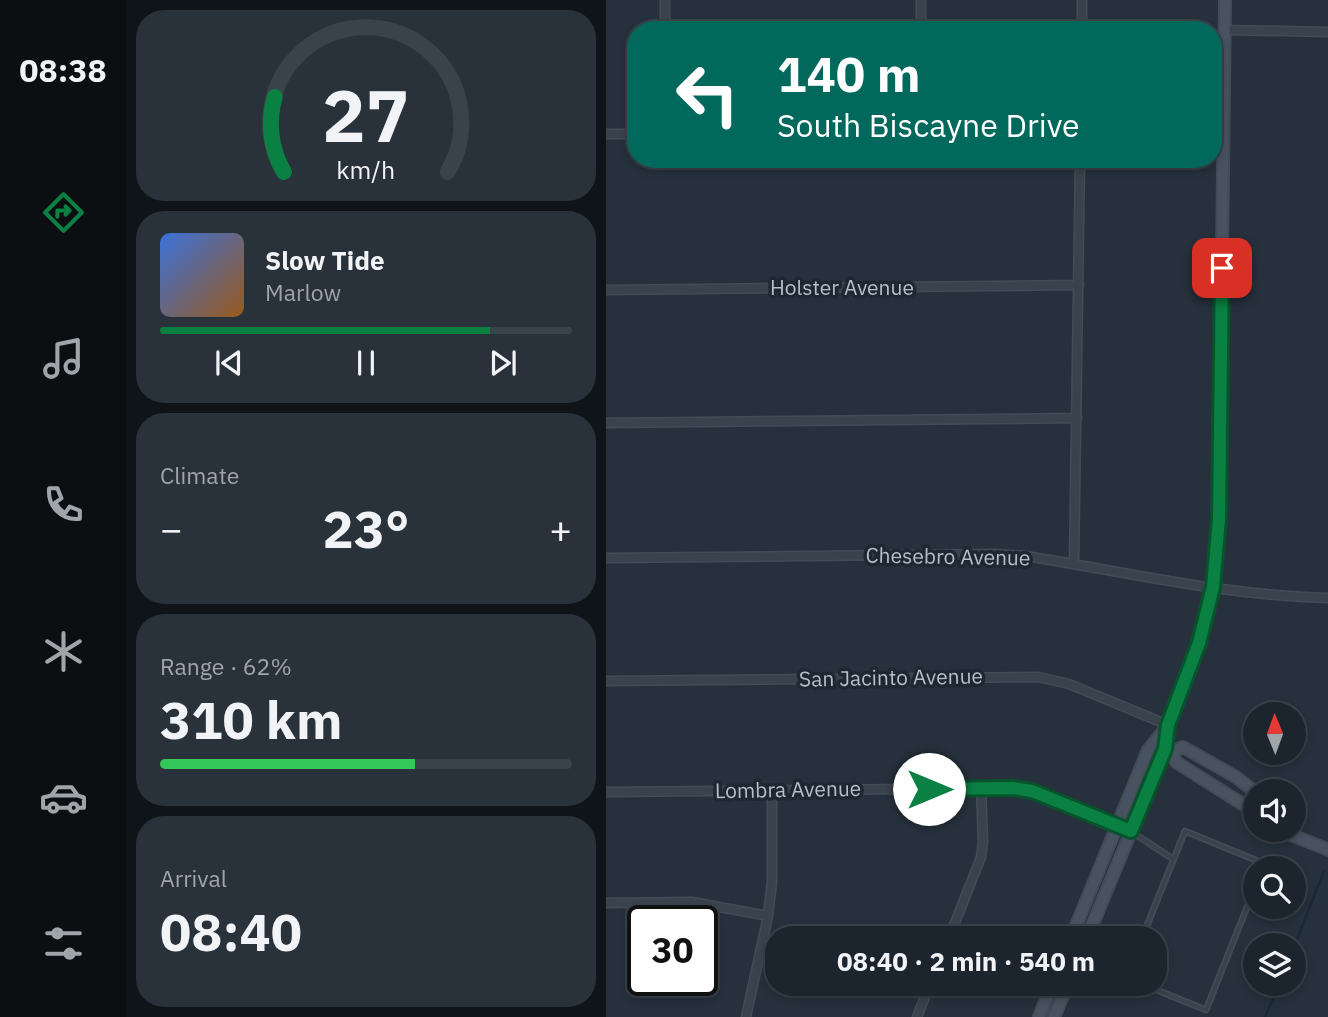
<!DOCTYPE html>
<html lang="en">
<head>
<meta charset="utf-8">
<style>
  body { margin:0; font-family:"IBM Plex Sans",sans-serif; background:#29313a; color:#f1f3f6; height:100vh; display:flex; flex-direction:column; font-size:26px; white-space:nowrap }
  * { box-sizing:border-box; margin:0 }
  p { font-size:23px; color:#a0a5aa }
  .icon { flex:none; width:38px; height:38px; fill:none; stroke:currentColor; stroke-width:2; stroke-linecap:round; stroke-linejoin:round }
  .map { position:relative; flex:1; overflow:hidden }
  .sheet { display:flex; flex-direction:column; gap:10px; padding:10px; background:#0f1419; width:480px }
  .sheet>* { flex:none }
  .banner { position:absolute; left:21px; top:21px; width:595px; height:147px; border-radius:28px; box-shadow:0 4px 10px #0003,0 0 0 2px #3a424a; background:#00695c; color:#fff; overflow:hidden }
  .needle { width:46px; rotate:359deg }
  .tools { position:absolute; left:637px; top:702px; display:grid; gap:14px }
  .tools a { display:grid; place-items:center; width:63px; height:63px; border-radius:50%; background:#1c252e; box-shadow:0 4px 10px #0003,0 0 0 2px #3a424a; font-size:35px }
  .speed { position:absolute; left:21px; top:905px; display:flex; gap:14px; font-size:35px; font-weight:700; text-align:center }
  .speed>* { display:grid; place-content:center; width:91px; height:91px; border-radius:50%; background:#1c252e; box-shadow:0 4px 10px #0003,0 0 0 2px #3a424a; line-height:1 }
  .speed .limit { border:4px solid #111; border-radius:10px; background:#fff; color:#111 }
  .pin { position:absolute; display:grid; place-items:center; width:60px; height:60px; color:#fff; margin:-30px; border-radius:14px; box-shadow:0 4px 10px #0006 }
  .me { position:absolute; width:77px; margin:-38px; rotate:90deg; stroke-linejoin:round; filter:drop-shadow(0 0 5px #0008) }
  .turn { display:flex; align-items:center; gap:24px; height:147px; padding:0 35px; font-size:32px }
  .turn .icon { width:91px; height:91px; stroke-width:2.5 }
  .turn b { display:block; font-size:49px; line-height:60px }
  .big { font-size:52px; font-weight:700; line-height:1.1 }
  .sheet .card { flex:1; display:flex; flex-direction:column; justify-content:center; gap:10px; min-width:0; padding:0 24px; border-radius:28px; background:#29313a }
  .sheet .dial { align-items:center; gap:0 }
  .dial svg { height:182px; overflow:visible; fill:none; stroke:#3a424a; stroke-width:7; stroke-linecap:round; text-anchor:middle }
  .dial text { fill:#f1f3f6; stroke:none }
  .song { display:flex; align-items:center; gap:21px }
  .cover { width:84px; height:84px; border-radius:10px; background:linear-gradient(135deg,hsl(220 70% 55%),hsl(30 70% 35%)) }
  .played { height:7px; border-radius:4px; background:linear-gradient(90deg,#0b8043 80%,#3a424a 80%) }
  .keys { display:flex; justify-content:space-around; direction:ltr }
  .heat { display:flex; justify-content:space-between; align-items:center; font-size:38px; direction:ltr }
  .charge { height:10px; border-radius:5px; background:linear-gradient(90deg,#34c759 62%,#3a424a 0) }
  .trip { position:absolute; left:159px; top:926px; width:402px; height:70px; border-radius:28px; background:#1c252e; box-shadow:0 4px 10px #0003,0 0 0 2px #3a424a; font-weight:700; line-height:70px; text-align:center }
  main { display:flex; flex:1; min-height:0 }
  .dock { display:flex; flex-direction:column; width:126px; justify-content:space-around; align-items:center; background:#0b0f12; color:#a0a5aa }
  .dock .icon { width:49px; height:49px }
  .dock .active { color:#0b8043 }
  .dock b { font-size:32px; color:#f1f3f6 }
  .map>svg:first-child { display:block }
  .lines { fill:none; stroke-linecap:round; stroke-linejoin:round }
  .stream { stroke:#1a293a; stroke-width:2.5 }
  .lane-casing { stroke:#434c56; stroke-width:7 }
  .street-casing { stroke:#434c56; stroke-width:11 }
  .secondary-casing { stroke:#434c56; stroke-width:14 }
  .lane { stroke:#3a434d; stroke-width:3.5 }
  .street { stroke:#3a434d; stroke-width:8 }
  .secondary { stroke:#485260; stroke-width:10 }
  .route-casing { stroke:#07532c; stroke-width:18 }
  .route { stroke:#0b8043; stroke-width:12 }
  .labels { text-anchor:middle; stroke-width:7; stroke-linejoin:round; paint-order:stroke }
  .street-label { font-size:21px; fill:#b6bec8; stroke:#1f2832 }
</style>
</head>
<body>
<main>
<nav class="dock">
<b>08:38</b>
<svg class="icon active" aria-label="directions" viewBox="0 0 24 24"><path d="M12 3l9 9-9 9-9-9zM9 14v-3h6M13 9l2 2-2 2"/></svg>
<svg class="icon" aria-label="music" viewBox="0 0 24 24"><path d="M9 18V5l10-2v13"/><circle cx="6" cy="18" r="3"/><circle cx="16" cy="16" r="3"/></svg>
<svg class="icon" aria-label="phone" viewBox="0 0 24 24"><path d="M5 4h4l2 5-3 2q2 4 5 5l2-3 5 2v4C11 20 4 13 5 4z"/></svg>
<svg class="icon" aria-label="climate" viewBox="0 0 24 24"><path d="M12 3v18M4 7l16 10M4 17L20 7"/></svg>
<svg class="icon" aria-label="car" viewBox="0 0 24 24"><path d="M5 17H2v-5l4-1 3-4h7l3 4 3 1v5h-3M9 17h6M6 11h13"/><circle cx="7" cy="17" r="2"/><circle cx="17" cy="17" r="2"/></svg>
<svg class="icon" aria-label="filters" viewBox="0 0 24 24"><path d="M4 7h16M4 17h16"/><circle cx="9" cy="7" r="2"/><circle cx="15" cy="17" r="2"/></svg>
</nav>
<section class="sheet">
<div class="card dial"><svg viewBox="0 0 100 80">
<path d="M14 69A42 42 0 1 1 86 69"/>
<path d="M14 69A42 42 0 0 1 10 36" stroke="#0b8043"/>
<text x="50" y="56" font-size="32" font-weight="700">27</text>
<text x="50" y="72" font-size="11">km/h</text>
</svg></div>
<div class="card">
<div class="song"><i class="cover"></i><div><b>Slow Tide</b><p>Marlow</p></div></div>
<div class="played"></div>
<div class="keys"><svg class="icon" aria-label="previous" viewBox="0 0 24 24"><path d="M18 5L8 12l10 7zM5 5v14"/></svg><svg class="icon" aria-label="pause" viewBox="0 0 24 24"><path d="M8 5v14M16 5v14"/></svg><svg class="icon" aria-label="next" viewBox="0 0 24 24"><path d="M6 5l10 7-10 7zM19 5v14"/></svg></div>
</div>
<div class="card"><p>Climate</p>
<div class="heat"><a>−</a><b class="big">23°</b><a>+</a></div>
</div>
<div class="card"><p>Range · 62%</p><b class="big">310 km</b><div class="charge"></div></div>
<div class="card"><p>Arrival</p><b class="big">08:40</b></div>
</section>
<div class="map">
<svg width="723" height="1017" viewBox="0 0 723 1017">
  <rect width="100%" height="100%" fill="#26313d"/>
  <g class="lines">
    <path class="stream" d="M 688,947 L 718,871
      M 659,1017 L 673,984"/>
    <g class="lane-casing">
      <path id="lane" d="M 526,832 L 567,859
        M 536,938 L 579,831 L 659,864 L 657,868
        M 536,984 L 600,1010 L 649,887"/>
    </g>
    <g class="street-casing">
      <path id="street" d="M 59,0 L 59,30
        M 315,30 L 315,0
        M 476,30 L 476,0
        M 619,30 L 723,32
        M 0,134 L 30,134
        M 0,290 L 473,285
        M 0,423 L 471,418
        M 0,558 L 389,554 L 420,556 C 520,572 621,596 723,598
        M 468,564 L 474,159
        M 0,681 L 432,677 L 463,684 L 562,725
        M 0,792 L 407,788 L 426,791 L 525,831
        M 0,903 L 86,902 L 162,916
        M 343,938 L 375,857 L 377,842 L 375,788
        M 140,1017 L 162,916 L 166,882 L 166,790
        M 311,1017 L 324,984"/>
    </g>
    <g class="secondary-casing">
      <path id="secondary" d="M 649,792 L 630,777 L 577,747 L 566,752 L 570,762 L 649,812
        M 673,830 L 723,850
        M 465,938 L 542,750 L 562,725
        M 481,938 L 559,749 C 563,713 580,681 591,647 C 605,604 611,562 613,519 L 619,0
        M 433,1017 L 446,984
        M 448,1017 L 462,984"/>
    </g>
    <use href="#lane" class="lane"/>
    <use href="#street" class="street"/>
    <use href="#secondary" class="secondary"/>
  </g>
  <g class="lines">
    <g class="route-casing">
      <path id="route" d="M 323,789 L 407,788 L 426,791 L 525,831 L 559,749 L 562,725 L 593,643 L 607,587 L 613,519 L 616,268"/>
    </g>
    <use href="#route" class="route"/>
  </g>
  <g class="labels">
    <g class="street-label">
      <text x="236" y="295">Holster Avenue</text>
      <text transform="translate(342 557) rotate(1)" y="7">Chesebro Avenue</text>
      <text transform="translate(285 678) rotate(-1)" y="7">San Jacinto Avenue</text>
      <text transform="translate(182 790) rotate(-1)" y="7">Lombra Avenue</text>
    </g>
  </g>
</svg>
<div class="tools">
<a><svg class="needle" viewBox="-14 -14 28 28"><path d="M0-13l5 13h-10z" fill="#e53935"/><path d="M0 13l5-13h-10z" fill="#a0a5aa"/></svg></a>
<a><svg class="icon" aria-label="sound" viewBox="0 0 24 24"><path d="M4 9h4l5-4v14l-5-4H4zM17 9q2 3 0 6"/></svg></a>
<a><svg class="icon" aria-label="search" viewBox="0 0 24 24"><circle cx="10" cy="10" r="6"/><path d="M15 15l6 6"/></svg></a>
<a><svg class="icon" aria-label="layers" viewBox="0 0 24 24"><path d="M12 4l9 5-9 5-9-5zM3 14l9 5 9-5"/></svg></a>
</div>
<div class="speed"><div class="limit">30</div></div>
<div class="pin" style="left:616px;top:268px;background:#d93025"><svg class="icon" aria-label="arrive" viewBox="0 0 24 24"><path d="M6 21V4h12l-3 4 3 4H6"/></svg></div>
<svg class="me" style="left:323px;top:789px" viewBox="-20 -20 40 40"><circle r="19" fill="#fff"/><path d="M0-13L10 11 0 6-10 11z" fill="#0b8043"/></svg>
<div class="trip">08:40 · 2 min · 540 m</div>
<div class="banner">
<div class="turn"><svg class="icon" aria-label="left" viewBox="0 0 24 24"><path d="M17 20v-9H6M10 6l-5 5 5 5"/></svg><div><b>140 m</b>South Biscayne Drive</div></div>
</div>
</div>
</main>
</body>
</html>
